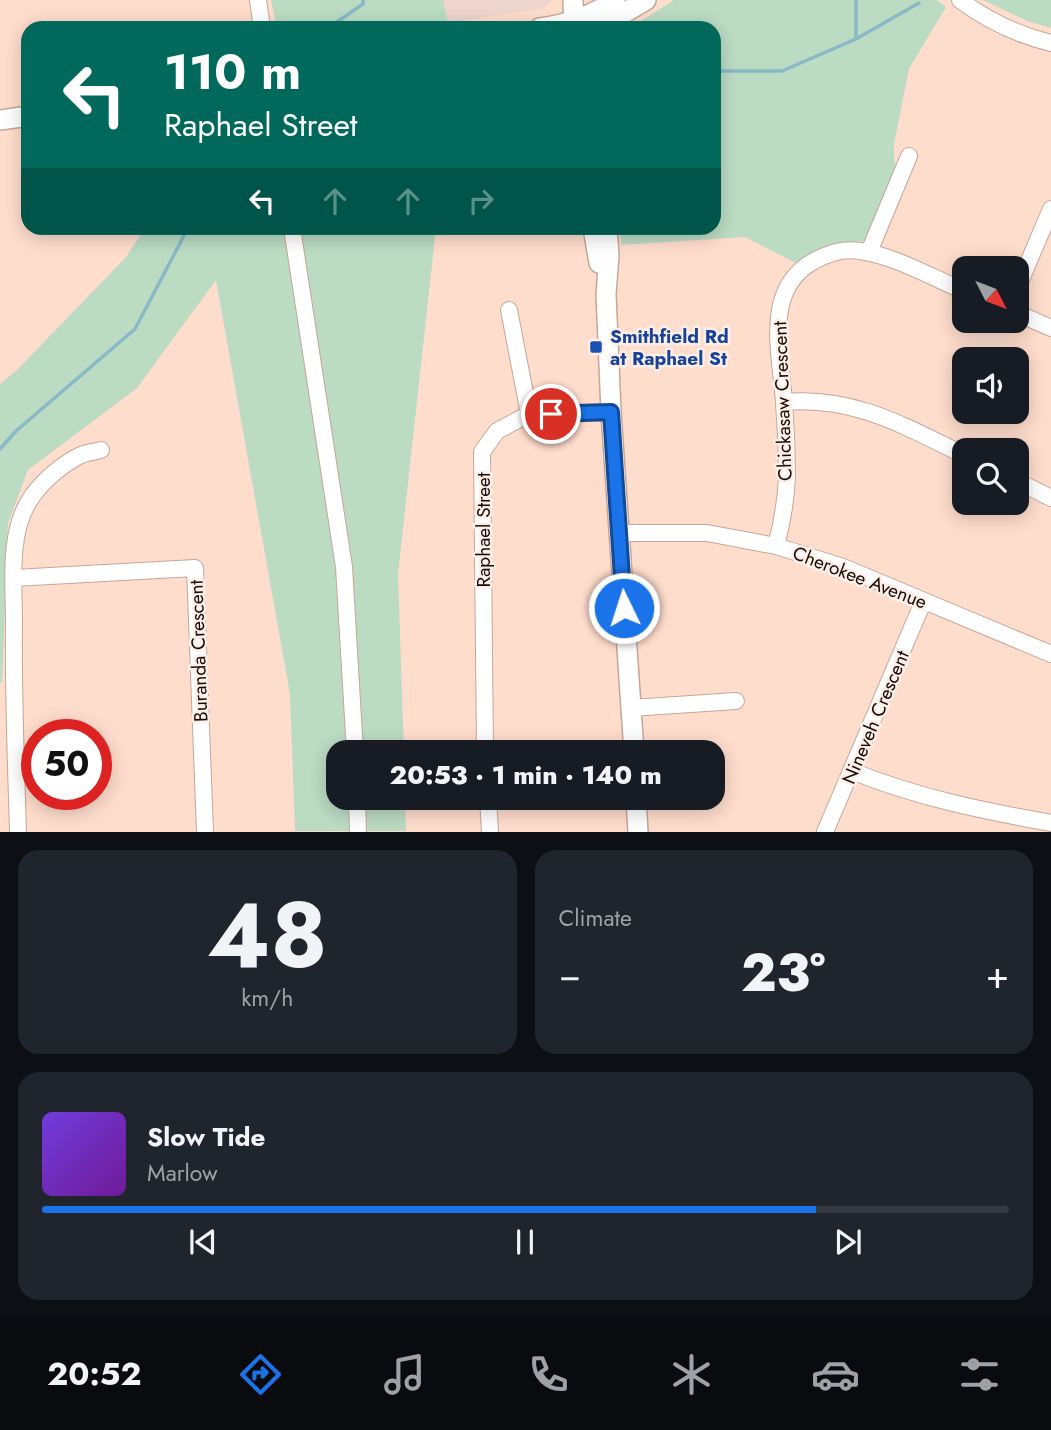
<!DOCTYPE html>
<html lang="en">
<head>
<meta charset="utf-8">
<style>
  body { margin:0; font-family:Jost,sans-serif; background:#20242c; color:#f1f3f6; height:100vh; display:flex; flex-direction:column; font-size:26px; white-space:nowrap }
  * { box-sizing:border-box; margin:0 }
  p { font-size:23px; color:#9ea1a6 }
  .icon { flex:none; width:38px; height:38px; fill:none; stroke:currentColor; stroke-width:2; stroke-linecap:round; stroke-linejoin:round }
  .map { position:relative; height:832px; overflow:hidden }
  .side { display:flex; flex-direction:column; gap:18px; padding:18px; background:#0d0f14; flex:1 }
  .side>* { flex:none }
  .banner { position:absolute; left:21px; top:21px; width:700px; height:214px; border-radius:21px; box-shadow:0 4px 18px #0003; background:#00695c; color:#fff; overflow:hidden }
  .needle { width:46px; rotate:132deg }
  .buttons { position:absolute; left:952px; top:256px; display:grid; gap:14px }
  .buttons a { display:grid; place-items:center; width:77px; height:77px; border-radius:14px; background:#171b24; box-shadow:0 4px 18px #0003; font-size:35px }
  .speed { position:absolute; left:21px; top:719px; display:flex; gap:14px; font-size:35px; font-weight:700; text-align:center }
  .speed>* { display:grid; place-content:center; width:91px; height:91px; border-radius:50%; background:#171b24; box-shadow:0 4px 18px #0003; line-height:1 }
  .speed .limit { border:10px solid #d22; background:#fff; color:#111 }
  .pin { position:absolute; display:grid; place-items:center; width:60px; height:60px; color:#fff; margin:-30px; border:4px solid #fff; border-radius:50%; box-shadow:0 2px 7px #0007 }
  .me { position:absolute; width:77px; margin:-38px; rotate:356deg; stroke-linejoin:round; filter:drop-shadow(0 0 5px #0008) }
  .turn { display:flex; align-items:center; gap:24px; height:147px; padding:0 28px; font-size:32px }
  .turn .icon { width:91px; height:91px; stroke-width:2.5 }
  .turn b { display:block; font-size:49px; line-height:60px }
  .lanes { display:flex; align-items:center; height:66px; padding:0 28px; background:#0003; justify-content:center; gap:35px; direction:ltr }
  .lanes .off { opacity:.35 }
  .big { font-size:52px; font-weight:800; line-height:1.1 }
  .side .widget { flex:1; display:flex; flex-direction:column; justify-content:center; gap:10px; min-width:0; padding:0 24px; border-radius:21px; background:#20242c }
  .side .dial { align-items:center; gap:0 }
  .dial b { font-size:91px; line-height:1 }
  .song { display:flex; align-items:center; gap:21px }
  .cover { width:84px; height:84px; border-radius:10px; background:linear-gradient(135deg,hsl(260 70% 55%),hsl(280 70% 35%)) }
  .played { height:7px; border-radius:4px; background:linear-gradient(90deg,#1a73e8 80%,#363941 80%) }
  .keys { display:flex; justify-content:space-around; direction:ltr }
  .heat { display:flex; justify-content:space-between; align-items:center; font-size:38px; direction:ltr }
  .side .tiles { flex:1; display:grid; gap:18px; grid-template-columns:1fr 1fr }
  .widget:last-child { grid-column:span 2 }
  .trip { position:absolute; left:326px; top:740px; width:399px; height:70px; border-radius:21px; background:#171b24; box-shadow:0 4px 18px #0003; font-weight:800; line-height:70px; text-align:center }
  .menu { display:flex; height:112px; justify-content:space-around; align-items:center; background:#090b0e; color:#9ea1a6 }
  .menu .icon { width:49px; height:49px }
  .menu .current { color:#1a73e8 }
  .menu b { font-size:32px; color:#f1f3f6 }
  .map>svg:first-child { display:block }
  .commercial { fill:#eed5ce }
  .green { fill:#bbdbc3 }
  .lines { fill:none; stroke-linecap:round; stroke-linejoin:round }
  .stream { stroke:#89b9c6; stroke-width:3.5 }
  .minor-casing { stroke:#c6a697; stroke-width:18 }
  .major-casing { stroke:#c6a697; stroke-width:22 }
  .minor { stroke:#fff; stroke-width:16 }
  .major { stroke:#fff; stroke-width:19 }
  .route-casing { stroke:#114b97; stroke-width:18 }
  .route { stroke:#1a73e8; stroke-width:12 }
  .transit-dot { fill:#1a4fb4; stroke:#fdefe8; stroke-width:2.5 }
  .labels { text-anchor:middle; stroke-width:5; stroke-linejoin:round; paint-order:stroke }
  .transit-label { font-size:19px; font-weight:bold; fill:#164399; stroke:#fdefe8; text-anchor:start }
  .street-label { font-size:19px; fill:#160b06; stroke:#fdefe8 }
</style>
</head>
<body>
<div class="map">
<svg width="1051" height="832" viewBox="0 0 1051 832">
  <rect width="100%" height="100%" fill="#ffddcd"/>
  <path class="commercial" d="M 443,0 L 552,0 L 545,8 L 448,23 Z"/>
  <path class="green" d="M 271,0 L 443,0 L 448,23 L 417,28 L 277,28 Z
    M 674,0 L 937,0 L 946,7 L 909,69 L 894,144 L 894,160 L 898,173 L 866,241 C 839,242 817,247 796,263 L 745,237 L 621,245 L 620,228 L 714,228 L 714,28 L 630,28 Z
    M 983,0 L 1051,0 L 1051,28 L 1027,21 Z
    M 145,228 L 436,228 L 398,574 L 404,752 L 338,752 L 338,798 L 405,798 L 406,831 L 295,831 L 290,694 L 216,280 L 137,388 L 28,470 L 8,523 L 2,683 L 0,683 L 0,384 L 19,368 L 126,257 Z"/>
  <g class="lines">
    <path class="stream" d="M 856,0 L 856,39
      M 328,28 L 363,4 L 363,0
      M 714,71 L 782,71 L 856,39 L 919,3
      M 0,449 L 16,431 L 135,329 L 188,228"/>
    <g class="minor-casing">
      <path id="minor" d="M 258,0 L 262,28
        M 960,0 C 987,20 1018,35 1051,43
        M 292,228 L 344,567 L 355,752
        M 869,252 L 909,156
        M 1017,289 L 1051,209
        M 509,310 L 529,414
        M 1017,313 L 1051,328
        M 784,402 C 854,396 904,426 964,455
        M 1017,481 L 1051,498
        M 620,533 L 707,533 L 776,546 L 843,567 L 1051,654
        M 776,546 C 782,523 786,501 787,477 C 787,452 786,427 784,402 C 781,355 762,289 814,261 C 828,253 843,248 860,251 C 895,256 931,277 964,291
        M 14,578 L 195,568 L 205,832
        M 631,708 L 736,701
        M 485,752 L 482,452 L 497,431 L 529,414 L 611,412
        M 852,771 C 915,797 984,811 1051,823
        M 357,798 L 358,832
        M 488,798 L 490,832
        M 18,832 C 16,762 13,692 14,622 C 14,584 8,535 29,501 C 40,483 62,464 81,455 C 87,452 95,452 101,450
        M 825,832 L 923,602"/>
    </g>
    <g class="major-casing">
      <path id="major" d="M 573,0 L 574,28
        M 540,28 C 569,24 591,16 615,0
        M 599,28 L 646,0
        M 0,120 L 28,116
        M 593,228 L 599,263
        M 607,228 L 609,255 L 606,294 L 611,412 L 634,752
        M 636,798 L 638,832"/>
    </g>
    <use href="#minor" class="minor"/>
    <use href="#major" class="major"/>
  </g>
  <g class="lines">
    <g class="route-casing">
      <path id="route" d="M 551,414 L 611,412 L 624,608"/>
    </g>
    <use href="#route" class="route"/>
  </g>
  <rect class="transit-dot" x="589" y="340" width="14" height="14" rx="3.5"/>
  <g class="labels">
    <g class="transit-label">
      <text x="610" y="343">Smithfield Rd<tspan x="610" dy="22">at Raphael St</tspan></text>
    </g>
    <g class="street-label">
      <text transform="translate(782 401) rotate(-92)" y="7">Chickasaw Crescent</text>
      <text transform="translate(483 530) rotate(-90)" y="7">Raphael Street</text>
      <text transform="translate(860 577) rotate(21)" y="7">Cherokee Avenue</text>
      <text transform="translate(198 651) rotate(-92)" y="7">Buranda Crescent</text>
      <text transform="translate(875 717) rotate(-67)" y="7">Nineveh Crescent</text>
    </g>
  </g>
</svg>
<div class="buttons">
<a><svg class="needle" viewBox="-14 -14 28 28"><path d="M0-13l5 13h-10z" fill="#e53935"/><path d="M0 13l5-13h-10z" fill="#9ea1a6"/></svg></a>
<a><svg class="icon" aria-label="sound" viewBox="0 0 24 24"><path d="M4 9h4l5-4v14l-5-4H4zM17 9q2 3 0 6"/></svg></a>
<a><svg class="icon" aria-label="search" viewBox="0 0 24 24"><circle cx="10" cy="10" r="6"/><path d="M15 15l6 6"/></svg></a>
</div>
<div class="speed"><div class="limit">50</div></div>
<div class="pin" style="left:551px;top:414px;background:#d93025"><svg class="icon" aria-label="arrive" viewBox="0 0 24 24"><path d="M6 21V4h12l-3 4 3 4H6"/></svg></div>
<svg class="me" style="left:624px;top:608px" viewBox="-20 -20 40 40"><circle r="17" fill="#1a73e8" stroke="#fff" stroke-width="3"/><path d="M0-11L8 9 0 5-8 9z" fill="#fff"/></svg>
<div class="trip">20:53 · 1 min · 140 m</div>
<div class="banner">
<div class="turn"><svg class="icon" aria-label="left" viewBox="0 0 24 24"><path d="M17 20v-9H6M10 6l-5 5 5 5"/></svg><div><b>110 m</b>Raphael Street</div></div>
<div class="lanes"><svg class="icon" aria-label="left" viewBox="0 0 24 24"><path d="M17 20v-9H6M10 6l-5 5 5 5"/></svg><svg class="icon off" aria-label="ahead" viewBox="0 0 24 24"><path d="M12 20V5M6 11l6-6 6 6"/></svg><svg class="icon off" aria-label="ahead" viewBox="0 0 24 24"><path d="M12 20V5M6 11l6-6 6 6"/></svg><svg class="icon off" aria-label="right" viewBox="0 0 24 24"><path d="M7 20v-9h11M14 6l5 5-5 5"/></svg></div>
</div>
</div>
<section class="side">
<div class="tiles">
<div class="widget dial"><b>48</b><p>km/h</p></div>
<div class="widget"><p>Climate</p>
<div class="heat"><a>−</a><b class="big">23°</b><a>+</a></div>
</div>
<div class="widget">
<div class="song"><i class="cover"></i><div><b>Slow Tide</b><p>Marlow</p></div></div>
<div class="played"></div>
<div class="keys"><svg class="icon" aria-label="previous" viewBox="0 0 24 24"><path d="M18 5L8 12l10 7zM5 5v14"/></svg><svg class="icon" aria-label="pause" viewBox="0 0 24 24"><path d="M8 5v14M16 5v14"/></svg><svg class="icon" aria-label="next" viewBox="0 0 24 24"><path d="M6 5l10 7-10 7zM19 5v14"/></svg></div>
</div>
</div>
</section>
<nav class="menu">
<b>20:52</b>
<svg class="icon current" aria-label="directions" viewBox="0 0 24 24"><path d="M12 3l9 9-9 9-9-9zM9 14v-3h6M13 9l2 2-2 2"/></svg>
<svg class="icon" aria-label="music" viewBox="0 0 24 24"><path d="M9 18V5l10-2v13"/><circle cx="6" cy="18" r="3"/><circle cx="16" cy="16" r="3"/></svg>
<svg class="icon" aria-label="phone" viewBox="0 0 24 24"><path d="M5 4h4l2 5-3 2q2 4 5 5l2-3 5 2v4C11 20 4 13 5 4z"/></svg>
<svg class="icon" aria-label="climate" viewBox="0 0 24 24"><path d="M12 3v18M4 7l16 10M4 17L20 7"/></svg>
<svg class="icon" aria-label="car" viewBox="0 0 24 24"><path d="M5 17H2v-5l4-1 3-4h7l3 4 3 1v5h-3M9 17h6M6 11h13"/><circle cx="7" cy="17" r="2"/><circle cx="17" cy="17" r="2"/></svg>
<svg class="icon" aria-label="filters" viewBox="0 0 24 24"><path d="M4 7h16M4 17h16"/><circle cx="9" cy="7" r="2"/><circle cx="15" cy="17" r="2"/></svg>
</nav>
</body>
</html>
